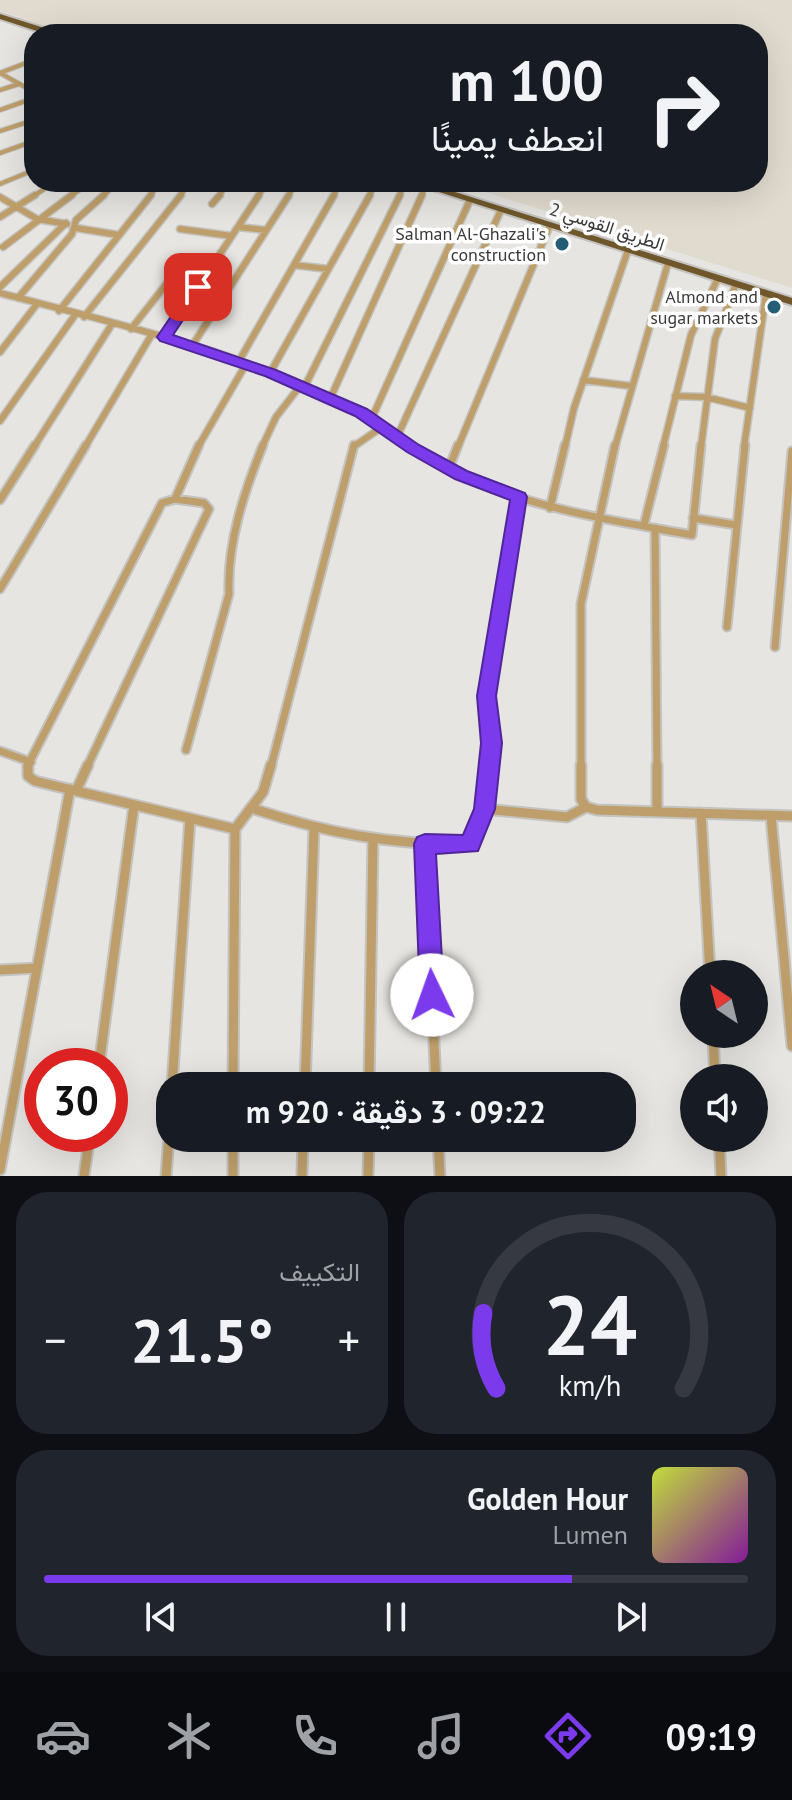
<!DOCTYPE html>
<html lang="ar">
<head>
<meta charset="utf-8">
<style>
  body { margin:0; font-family:"PT Sans",Vazirmatn,sans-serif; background:#20242c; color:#f1f3f6; direction:rtl; height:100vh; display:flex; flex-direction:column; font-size:30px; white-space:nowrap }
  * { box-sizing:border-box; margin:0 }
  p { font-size:26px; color:#9ea1a6 }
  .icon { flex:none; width:44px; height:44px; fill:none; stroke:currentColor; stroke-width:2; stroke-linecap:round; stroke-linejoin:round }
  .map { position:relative; height:1176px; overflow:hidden; direction:ltr }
  .side { display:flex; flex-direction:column; gap:16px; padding:16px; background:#0d0f14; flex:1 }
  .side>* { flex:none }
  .top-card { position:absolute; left:24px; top:24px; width:744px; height:168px; border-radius:32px; box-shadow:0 8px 32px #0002; direction:rtl; background:#171b24; color:#f1f3f6; overflow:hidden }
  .needle { width:52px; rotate:325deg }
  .controls { position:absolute; left:680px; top:960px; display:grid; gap:16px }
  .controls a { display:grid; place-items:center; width:88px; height:88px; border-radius:50%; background:#171b24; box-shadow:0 8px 32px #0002; font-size:40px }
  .speed { position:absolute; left:24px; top:1048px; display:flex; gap:16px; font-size:40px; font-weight:700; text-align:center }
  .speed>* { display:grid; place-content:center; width:104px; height:104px; border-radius:50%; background:#171b24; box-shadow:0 8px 32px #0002; line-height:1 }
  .speed .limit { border:12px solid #d22; background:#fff; color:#111 }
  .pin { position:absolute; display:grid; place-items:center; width:68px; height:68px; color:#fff; margin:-34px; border-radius:16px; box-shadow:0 4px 12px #0006 }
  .me { position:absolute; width:88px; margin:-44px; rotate:357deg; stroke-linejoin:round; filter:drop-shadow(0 0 6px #0008) }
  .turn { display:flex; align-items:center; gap:28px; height:168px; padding:0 32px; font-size:36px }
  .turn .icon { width:104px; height:104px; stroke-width:2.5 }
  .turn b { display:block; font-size:56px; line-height:68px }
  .big { font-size:60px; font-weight:700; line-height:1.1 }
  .side .card { flex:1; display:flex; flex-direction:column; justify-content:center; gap:12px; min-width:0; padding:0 28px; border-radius:32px; background:#20242c }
  .side .dial { align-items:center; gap:0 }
  .dial svg { height:208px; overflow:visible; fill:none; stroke:#363941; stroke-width:7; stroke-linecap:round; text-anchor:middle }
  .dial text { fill:#f1f3f6; stroke:none }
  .song { display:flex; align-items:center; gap:24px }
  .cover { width:96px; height:96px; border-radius:12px; background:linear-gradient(135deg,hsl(70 70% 55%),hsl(290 70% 35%)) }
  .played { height:8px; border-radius:4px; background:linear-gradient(90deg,#7c3aed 75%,#363941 75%) }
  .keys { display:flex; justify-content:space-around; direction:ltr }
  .heat { display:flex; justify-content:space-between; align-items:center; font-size:44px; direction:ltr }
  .side .tiles { flex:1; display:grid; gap:16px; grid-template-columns:1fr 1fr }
  .card:last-child { grid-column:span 2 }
  .trip { position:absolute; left:156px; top:1072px; width:480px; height:80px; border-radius:32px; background:#171b24; box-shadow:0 8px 32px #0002; font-weight:700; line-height:80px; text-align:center; direction:rtl }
  .menu { display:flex; height:128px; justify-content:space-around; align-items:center; background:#090b0e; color:#9ea1a6 }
  .menu .icon { width:56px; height:56px }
  .menu .on { color:#7c3aed }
  .menu b { font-size:36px; color:#f1f3f6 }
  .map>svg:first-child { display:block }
  .built { fill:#e1dacf }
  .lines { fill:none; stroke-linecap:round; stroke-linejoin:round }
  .street-far3-casing { stroke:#c4c3bf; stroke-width:6 }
  .street-far2-casing { stroke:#c4c3bf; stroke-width:9 }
  .street-far1-casing { stroke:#c4c3bf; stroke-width:11 }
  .street-casing { stroke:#c4c3bf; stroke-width:13 }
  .highway-casing { stroke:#c4c3bf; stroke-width:4 }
  .street-far3 { stroke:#be9f6b; stroke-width:4 }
  .street-far2 { stroke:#be9f6b; stroke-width:6 }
  .street-far1 { stroke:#be9f6b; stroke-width:7 }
  .street { stroke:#be9f6b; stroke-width:9 }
  .highway { fill:#70572b; fill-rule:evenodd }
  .route { fill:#7c3aed; stroke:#51269a; stroke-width:2 }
  .poi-dot { fill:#245d76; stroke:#fff; stroke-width:3 }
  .labels { text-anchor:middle; stroke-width:7; stroke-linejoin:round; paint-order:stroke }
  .far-street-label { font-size:18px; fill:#3a3938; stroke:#fff }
  .far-poi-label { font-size:18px; fill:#3a3938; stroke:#fff; text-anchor:end }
</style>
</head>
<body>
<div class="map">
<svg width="792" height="1176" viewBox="0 0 792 1176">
  <rect width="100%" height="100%" fill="#e7e5e1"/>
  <path class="built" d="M 0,0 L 792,0 L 792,288 L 453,182 L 758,182 L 758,34 L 71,34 L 0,11 Z"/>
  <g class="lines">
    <g class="street-far3-casing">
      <path id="street-far3" d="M 0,73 L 34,92
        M 0,73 L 34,60
        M 0,90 L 19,84
        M 0,110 L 34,98
        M 0,131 L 34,120
        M 0,153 L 34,141
        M 221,182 L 264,189
        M 0,184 L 34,170
        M 32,197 L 55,182
        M 69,197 L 91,182
        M 102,197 L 118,182
        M 149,197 L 161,182
        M 179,197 L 191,182
        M 218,197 L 230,182
        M 258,197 L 268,182
        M 288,197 L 297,182
        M 333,197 L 341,182
        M 369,197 L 377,182
        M 399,197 L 406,182
        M 421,197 L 426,186"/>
    </g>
    <g class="street-far2-casing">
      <path id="street-far2" d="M 0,197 L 37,219 L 67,224
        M 212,204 L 220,195
        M 0,217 L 35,195
        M 238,227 L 265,230
        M 76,228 L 119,235
        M 180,229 L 232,236
        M 3,247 L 72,195
        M 294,265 L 328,269
        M 0,287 L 66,223
        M 0,293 C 121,325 248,353 360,413 C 378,422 394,436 410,447
        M 18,298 L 72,234 L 76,220 L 104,195
        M 59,311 L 151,195
        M 84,317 L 181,195
        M 131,329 L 171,278
        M 165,337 L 259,195
        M 192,346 L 289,195
        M 0,352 L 37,304
        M 239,361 L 334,195
        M 270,373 L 370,195
        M 583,380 L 631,386
        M 304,388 L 400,195
        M 675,396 L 706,397 L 750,408
        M 330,399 L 422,195
        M 371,420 L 470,200
        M 0,421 L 75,315
        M 397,437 L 501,210
        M 34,447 L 112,324
        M 85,447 L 152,334
        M 198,447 L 246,364
        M 262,447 L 276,417 L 300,386
        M 353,447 L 382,427
        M 458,447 L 550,225
        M 565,447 L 574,408 L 628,250
        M 615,447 L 668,263
        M 663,447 L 691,335 L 718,278
        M 701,447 L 715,339 L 736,284
        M 744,447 L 766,294"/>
    </g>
    <g class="street-far1-casing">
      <path id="street-far1" d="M 408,445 C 491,503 595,517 692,535 L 701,445
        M 449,468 L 458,445
        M 175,499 L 199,445
        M 0,500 L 35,445
        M 550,508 L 565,445
        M 693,518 L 736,525
        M 644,525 L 664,445
        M 655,528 L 657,767
        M 0,589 L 86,445
        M 727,627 L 745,445
        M 775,647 L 792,451
        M 186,750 L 229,594 C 227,543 244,492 263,445
        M 0,751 L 31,762
        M 27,767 L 162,503 L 175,499 L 204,503 L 209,509 L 87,767
        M 271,767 L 354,445
        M 488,767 L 491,743 L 487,696 L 519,497
        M 581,767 L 581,604 L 615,445"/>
    </g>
    <g class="street-casing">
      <path id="street" d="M 28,765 L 28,776 L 35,781 L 76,791
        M 581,765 L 581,799 L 586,807 L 597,810 L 792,816
        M 657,765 L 657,812
        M 76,791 L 235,829
        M 76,791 L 88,765
        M 251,808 C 329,834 388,844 470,845 L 484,809 L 489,765
        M 484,809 L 567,817 L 586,807
        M 701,813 L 710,974
        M 771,816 L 792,1046
        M 425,844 L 436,1086
        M 0,970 L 37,968
        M 713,1034 L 715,1078
        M 99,1066 L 134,805
        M 172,1086 L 190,818
        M 233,1086 L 235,829 L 263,792 L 271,765
        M 305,1086 L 314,829
        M 369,1086 L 373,838
        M 233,1138 L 233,1176
        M 438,1138 L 440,1176
        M 719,1138 L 721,1176
        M 0,1170 L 70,789
        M 84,1176 L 90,1134
        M 166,1176 L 170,1123
        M 302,1176 L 303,1138
        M 368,1176 L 369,1138"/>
    </g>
    <g class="highway-casing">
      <path id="highway" d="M 0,14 L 57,32 L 58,34 L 46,34 L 0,19 Z
        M 408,182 L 423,182 L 792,298 L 792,305 Z"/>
    </g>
    <use href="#street-far3" class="street-far3"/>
    <use href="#street-far2" class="street-far2"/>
    <use href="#street-far1" class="street-far1"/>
    <use href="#street" class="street"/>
    <use href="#highway" class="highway"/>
  </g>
  <path class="route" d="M 198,282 L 205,287 L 173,335 L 276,370 L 367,409 L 419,445 L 467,471 L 525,493 L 527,497 L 496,696 L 502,743 L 495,809 L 478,851 L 436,854 L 444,995 L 440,1003 L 432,1007 L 423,1003 L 420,995 L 414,844 L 417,837 L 425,834 L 463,835 L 474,809 L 481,743 L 477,696 L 510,500 L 455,479 L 407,452 L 355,416 L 265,376 L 160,341 L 157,337 L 193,284 Z"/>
  <g class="poi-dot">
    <circle cx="562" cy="244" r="8"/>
    <circle cx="774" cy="307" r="8"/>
  </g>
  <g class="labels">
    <g class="far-street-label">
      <text transform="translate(607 227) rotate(18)" y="6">الطريق القوسي 2</text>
    </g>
    <g class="far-poi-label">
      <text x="546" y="240">Salman Al-Ghazali's<tspan x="546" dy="21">construction</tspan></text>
      <text x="758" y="303">Almond and<tspan x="758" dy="21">sugar markets</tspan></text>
    </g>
  </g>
</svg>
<div class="controls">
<a><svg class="needle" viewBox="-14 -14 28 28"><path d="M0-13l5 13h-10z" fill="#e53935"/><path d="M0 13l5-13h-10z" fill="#9ea1a6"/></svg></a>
<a><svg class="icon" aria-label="sound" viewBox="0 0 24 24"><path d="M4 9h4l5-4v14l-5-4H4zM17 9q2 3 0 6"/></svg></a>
</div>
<div class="speed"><div class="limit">30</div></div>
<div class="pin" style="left:198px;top:287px;background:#d93025"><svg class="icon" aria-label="arrive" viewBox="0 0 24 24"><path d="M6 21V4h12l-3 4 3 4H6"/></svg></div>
<svg class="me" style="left:432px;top:995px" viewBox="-20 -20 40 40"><circle r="19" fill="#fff"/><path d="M0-13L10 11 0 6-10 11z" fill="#7c3aed"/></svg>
<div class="trip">09:22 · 3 دقيقة · 920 m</div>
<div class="top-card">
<div class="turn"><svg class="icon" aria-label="right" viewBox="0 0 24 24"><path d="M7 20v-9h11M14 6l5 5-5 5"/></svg><div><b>100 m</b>انعطف يمينًا</div></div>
</div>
</div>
<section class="side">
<div class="tiles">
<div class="card dial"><svg viewBox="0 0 100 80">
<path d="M14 69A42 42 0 1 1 86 69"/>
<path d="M14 69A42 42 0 0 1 9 40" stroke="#7c3aed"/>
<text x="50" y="56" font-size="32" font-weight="700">24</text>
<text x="50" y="72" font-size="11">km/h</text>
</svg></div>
<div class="card"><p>التكييف</p>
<div class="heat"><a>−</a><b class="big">21.5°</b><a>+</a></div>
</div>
<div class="card">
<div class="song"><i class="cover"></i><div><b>Golden Hour</b><p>Lumen</p></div></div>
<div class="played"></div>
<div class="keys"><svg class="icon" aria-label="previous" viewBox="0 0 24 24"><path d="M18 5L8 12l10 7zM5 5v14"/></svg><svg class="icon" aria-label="pause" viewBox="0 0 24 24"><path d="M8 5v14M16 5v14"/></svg><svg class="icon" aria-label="next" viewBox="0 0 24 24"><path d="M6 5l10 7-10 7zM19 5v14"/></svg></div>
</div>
</div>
</section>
<nav class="menu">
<b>09:19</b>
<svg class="icon on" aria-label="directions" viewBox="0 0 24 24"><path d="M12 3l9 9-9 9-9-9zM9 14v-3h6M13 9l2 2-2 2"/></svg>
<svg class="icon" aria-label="music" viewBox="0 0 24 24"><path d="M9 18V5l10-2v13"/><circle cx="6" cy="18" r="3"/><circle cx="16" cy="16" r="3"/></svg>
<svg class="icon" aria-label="phone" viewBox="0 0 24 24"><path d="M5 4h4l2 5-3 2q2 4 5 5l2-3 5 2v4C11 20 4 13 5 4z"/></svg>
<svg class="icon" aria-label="climate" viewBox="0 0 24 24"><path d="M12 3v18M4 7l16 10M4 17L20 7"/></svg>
<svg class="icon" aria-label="car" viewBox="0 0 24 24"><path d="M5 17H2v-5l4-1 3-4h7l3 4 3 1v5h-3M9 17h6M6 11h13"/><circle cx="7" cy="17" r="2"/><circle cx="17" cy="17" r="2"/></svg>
</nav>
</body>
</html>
